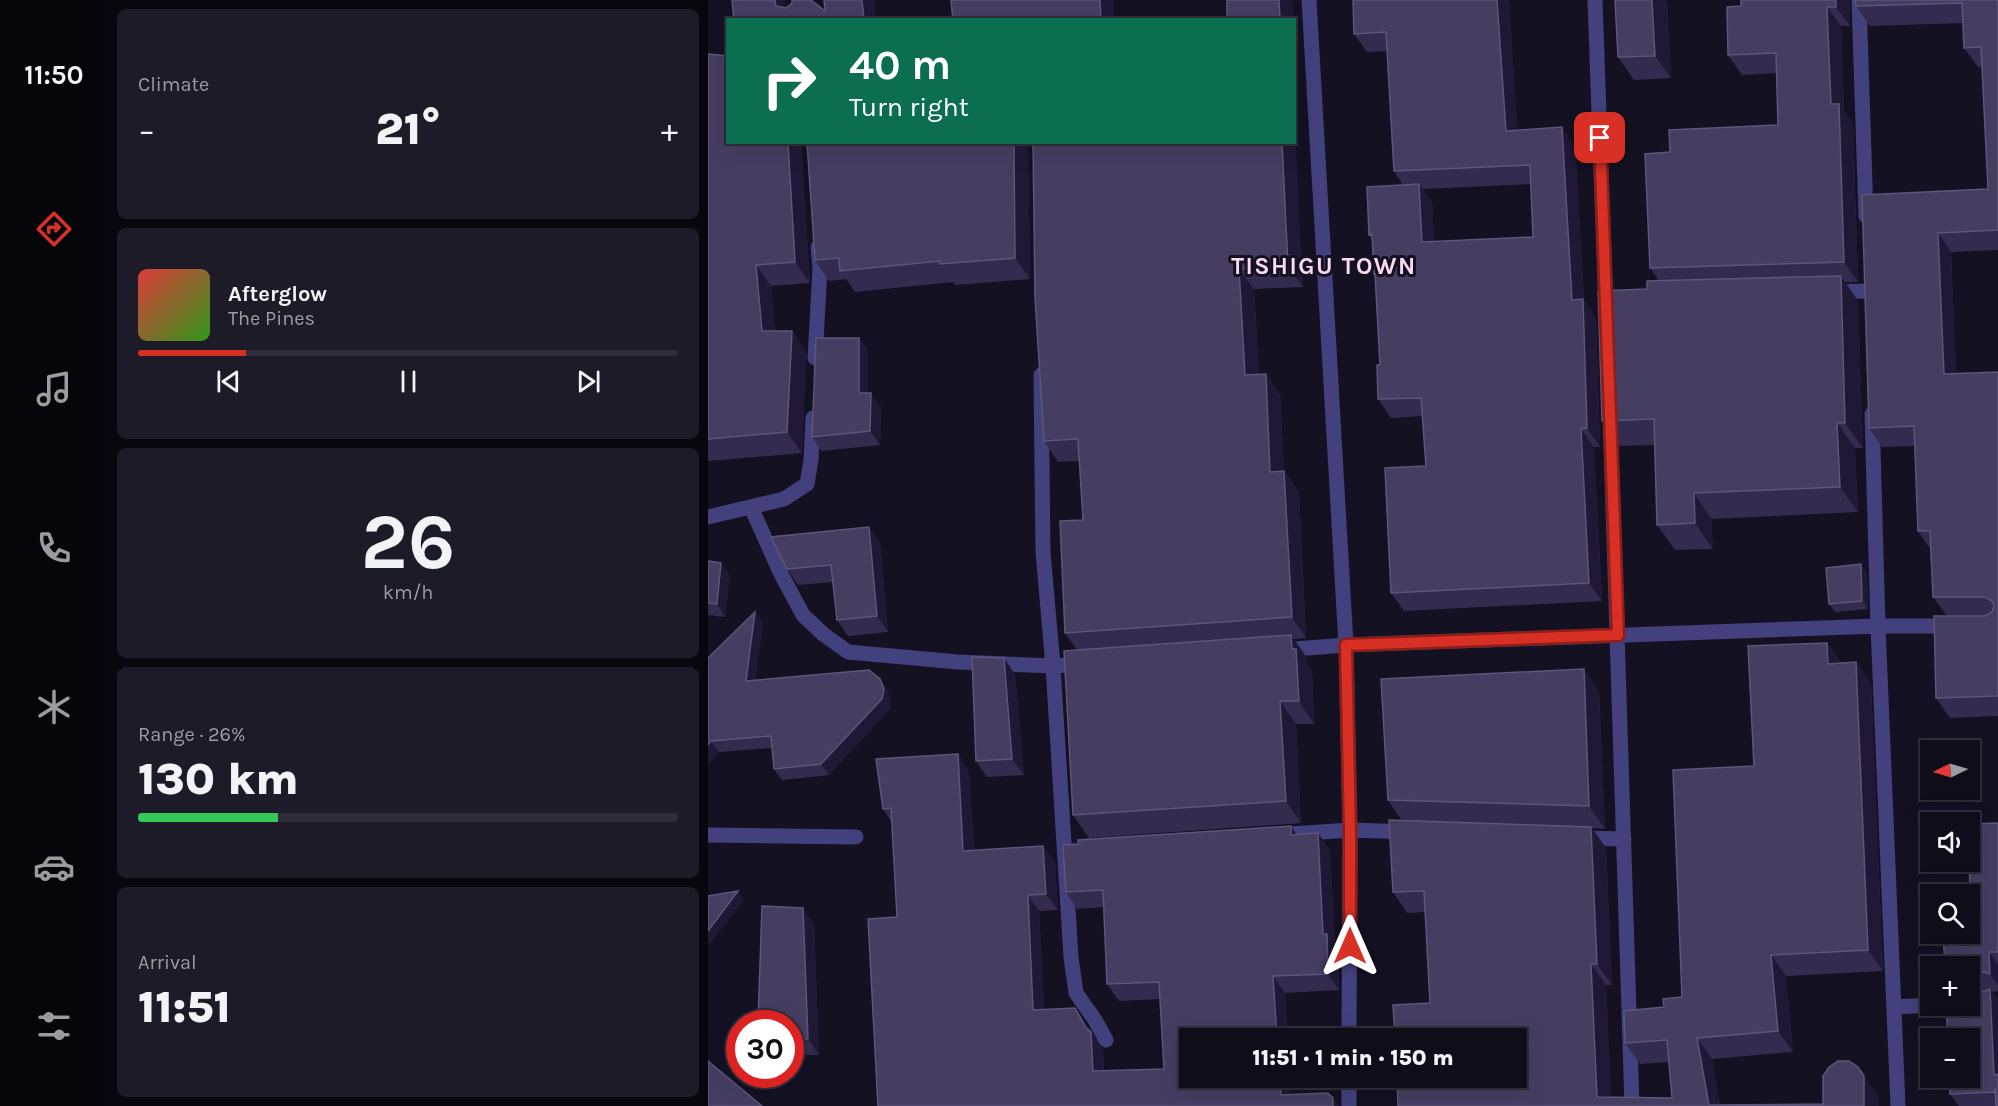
<!DOCTYPE html>
<html lang="en">
<head>
<meta charset="utf-8">
<style>
  body { margin:0; font-family:Karla,sans-serif; background:#1d1b27; color:#f1f3f6; height:100vh; display:flex; flex-direction:column; font-size:22px; white-space:nowrap }
  * { box-sizing:border-box; margin:0 }
  p { font-size:20px; color:#9b9ca2 }
  .icon { flex:none; width:33px; height:33px; fill:none; stroke:currentColor; stroke-width:2; stroke-linecap:round; stroke-linejoin:round }
  .map { position:relative; flex:1; overflow:hidden }
  .side { display:flex; flex-direction:column; gap:9px; padding:9px; background:#08070e; width:600px }
  .side>* { flex:none }
  .hud { position:absolute; left:18px; top:18px; width:570px; height:126px; border-radius:0px; box-shadow:0 6px 24px #0002,0 0 0 2px #2f2d39; background:#0b6e4f; color:#fff; overflow:hidden }
  .needle { width:39px; rotate:265deg }
  .tools { position:absolute; left:1212px; top:740px; display:grid; gap:12px }
  .tools a { display:grid; place-items:center; width:60px; height:60px; border-radius:0px; background:#0f0d1a; box-shadow:0 6px 24px #0002,0 0 0 2px #2f2d39; font-size:30px }
  .speed { position:absolute; left:18px; top:1010px; display:flex; gap:12px; font-size:30px; font-weight:700; text-align:center }
  .speed>* { display:grid; place-content:center; width:78px; height:78px; border-radius:50%; background:#0f0d1a; box-shadow:0 6px 24px #0002,0 0 0 2px #2f2d39; line-height:1 }
  .speed .limit { border:9px solid #d22; background:#fff; color:#111 }
  .pin { position:absolute; display:grid; place-items:center; width:51px; height:51px; color:#fff; margin:-26px; border-radius:12px; box-shadow:0 3px 9px #0006 }
  .me { position:absolute; width:66px; margin:-33px; rotate:0deg; stroke-linejoin:round; filter:drop-shadow(0 0 4px #0008) }
  .turn { display:flex; align-items:center; gap:21px; height:126px; padding:0 24px; font-size:27px }
  .turn .icon { width:78px; height:78px; stroke-width:2.5 }
  .turn b { display:block; font-size:42px; line-height:51px }
  .big { font-size:45px; font-weight:800; line-height:1.1 }
  .side .tile { flex:1; display:flex; flex-direction:column; justify-content:center; gap:9px; min-width:0; padding:0 21px; border-radius:9px; background:#1d1b27 }
  .side .dial { align-items:center; gap:0 }
  .dial b { font-size:78px; line-height:1 }
  .song { display:flex; align-items:center; gap:18px }
  .cover { width:72px; height:72px; border-radius:9px; background:linear-gradient(135deg,hsl(0 70% 55%),hsl(110 70% 35%)) }
  .played { height:6px; border-radius:3px; background:linear-gradient(90deg,#d93025 20%,#2f2d39 20%) }
  .keys { display:flex; justify-content:space-around; direction:ltr }
  .heat { display:flex; justify-content:space-between; align-items:center; font-size:33px; direction:ltr }
  .charge { height:9px; border-radius:4px; background:linear-gradient(90deg,#34c759 26%,#2f2d39 0) }
  .trip { position:absolute; left:471px; top:1028px; width:348px; height:60px; border-radius:0px; background:#0f0d1a; box-shadow:0 6px 24px #0002,0 0 0 2px #2f2d39; font-weight:800; line-height:60px; text-align:center }
  main { display:flex; flex:1; min-height:0 }
  .tabs { display:flex; flex-direction:column; width:108px; justify-content:space-around; align-items:center; background:#06050a; color:#9b9ca2 }
  .tabs .icon { width:42px; height:42px }
  .tabs .on { color:#d93025 }
  .tabs b { font-size:27px; color:#f1f3f6 }
  .map>svg:first-child { display:block }
  .lines { fill:none; stroke-linecap:round; stroke-linejoin:round }
  .street { stroke:#43417d; stroke-width:15 }
  .wall { fill:#332c4f; fill-rule:evenodd }
  .shaded-wall { fill:#1f1936 }
  .building { fill:#453e61; stroke:#5c567a; stroke-width:1.5 }
  .route-casing { stroke:#8d1f18; stroke-width:15 }
  .route { stroke:#d93025; stroke-width:10 }
  .labels { text-anchor:middle; stroke-width:6; stroke-linejoin:round; paint-order:stroke }
  .district-label { font-size:24px; font-weight:bold; letter-spacing:1.5px; fill:#fbd9ee; stroke:#141123 }
</style>
</head>
<body>
<main>
<nav class="tabs">
<b>11:50</b>
<svg class="icon on" aria-label="directions" viewBox="0 0 24 24"><path d="M12 3l9 9-9 9-9-9zM9 14v-3h6M13 9l2 2-2 2"/></svg>
<svg class="icon" aria-label="music" viewBox="0 0 24 24"><path d="M9 18V5l10-2v13"/><circle cx="6" cy="18" r="3"/><circle cx="16" cy="16" r="3"/></svg>
<svg class="icon" aria-label="phone" viewBox="0 0 24 24"><path d="M5 4h4l2 5-3 2q2 4 5 5l2-3 5 2v4C11 20 4 13 5 4z"/></svg>
<svg class="icon" aria-label="climate" viewBox="0 0 24 24"><path d="M12 3v18M4 7l16 10M4 17L20 7"/></svg>
<svg class="icon" aria-label="car" viewBox="0 0 24 24"><path d="M5 17H2v-5l4-1 3-4h7l3 4 3 1v5h-3M9 17h6M6 11h13"/><circle cx="7" cy="17" r="2"/><circle cx="17" cy="17" r="2"/></svg>
<svg class="icon" aria-label="filters" viewBox="0 0 24 24"><path d="M4 7h16M4 17h16"/><circle cx="9" cy="7" r="2"/><circle cx="15" cy="17" r="2"/></svg>
</nav>
<section class="side">
<div class="tile"><p>Climate</p>
<div class="heat"><a>−</a><b class="big">21°</b><a>+</a></div>
</div>
<div class="tile">
<div class="song"><i class="cover"></i><div><b>Afterglow</b><p>The Pines</p></div></div>
<div class="played"></div>
<div class="keys"><svg class="icon" aria-label="previous" viewBox="0 0 24 24"><path d="M18 5L8 12l10 7zM5 5v14"/></svg><svg class="icon" aria-label="pause" viewBox="0 0 24 24"><path d="M8 5v14M16 5v14"/></svg><svg class="icon" aria-label="next" viewBox="0 0 24 24"><path d="M6 5l10 7-10 7zM19 5v14"/></svg></div>
</div>
<div class="tile dial"><b>26</b><p>km/h</p></div>
<div class="tile"><p>Range · 26%</p><b class="big">130 km</b><div class="charge"></div></div>
<div class="tile"><p>Arrival</p><b class="big">11:51</b></div>
</section>
<div class="map">
<svg width="1290" height="1106" viewBox="0 0 1290 1106">
  <rect width="100%" height="100%" fill="#141123"/>
  <g class="lines">
    <path class="street" d="M 601,0 L 638,645 L 642,830 L 641,1038
      M 887,0 L 898,311
      M 1151,0 L 1158,216
      M 1123,292 L 1160,291
      M 107,358 L 112,269 L 110,247
      M 333,375 L 335,552 L 345,666 L 363,957 L 368,993 L 387,1020 L 398,1040
      M 902,413 L 924,1106
      M 1164,414 L 1170,626 L 1190,1106
      M 43,507 L 72,572 L 95,615 L 115,634 L 140,652 L 250,662 L 345,666 L 376,664
      M 0,517 L 76,499 L 99,484 L 103,460 L 105,418
      M 573,650 L 638,645 L 1170,626 L 1245,626
      M 0,835 L 148,837
      M 568,835 L 642,830 L 703,832
      M 871,838 L 916,839
      M 1186,1007 L 1225,1005
      M 641,1106 L 641,1077"/>
  </g>
  <path class="wall" d="M 645,0 L 801,0 L 809,130 L 867,146 L 876,300 L 888,318 L 892,447 L 886,447 L 894,601 L 696,611 L 683,593 L 718,466 L 715,416 L 683,418 L 670,399 L 672,365 L 667,277 L 666,274 L 664,239 L 661,235 L 695,185 L 686,171 L 679,51 L 659,52 L 646,34 ZM 823,184 L 825,237 L 726,242 L 724,202 L 715,189 Z
    M 959,0 L 963,78 L 926,80 L 910,57 Z
    M 1033,0 L 1142,0 L 1142,26 L 1133,26 L 1136,110 L 1145,123 L 1150,282 L 1137,282 L 1150,301 L 1155,448 L 1147,448 L 1150,512 L 1003,519 L 1005,549 L 967,550 L 949,525 L 946,445 L 912,446 L 894,421 L 939,289 L 951,281 L 942,268 L 962,152 L 1070,125 L 1069,73 L 1034,75 L 1020,55 L 1033,6 Z
    M 1290,0 L 1290,250 L 1243,252 L 1248,374 L 1290,372 L 1290,716 L 1242,718 L 1228,698 L 1239,616 L 1225,597 L 1223,550 L 1210,531 L 1207,446 L 1174,447 L 1161,428 L 1154,195 L 1280,189 L 1274,67 L 1270,67 L 1256,48 L 1255,23 L 1162,26 L 1148,6 Z
    M 0,54 L 20,142 L 93,142 L 102,283 L 63,286 L 67,331 L 84,331 L 98,352 L 94,453 L 0,461 Z
    M 320,142 L 322,279 L 247,285 L 245,282 L 147,292 L 138,279 L 121,281 L 107,260 Z
    M 586,142 L 595,287 L 546,289 L 551,374 L 558,374 L 572,395 L 576,471 L 591,492 L 598,638 L 586,639 L 599,658 L 600,665 L 604,671 L 606,724 L 588,724 L 593,823 L 381,838 L 365,815 L 369,650 L 357,633 L 375,520 L 371,461 L 350,462 L 336,441 Z
    M 151,338 L 160,351 L 160,393 L 173,407 L 172,445 L 113,451 L 104,437 Z
    M 161,527 L 172,543 L 180,632 L 140,636 L 129,620 L 125,582 L 90,585 L 79,569 Z
    M 0,561 L 22,575 L 17,617 L 0,615 Z
    M 1159,572 L 1160,609 L 1127,612 L 1121,604 Z
    M 47,612 L 55,623 L 47,680 L 172,679 L 179,690 L 183,700 L 181,710 L 121,775 L 74,780 L 66,769 L 64,748 L 11,752 L 0,765 L 0,658 Z
    M 1119,643 L 1133,663 L 1148,662 L 1163,684 L 1175,971 L 1078,976 L 1085,1052 L 1004,1059 L 1012,1105 L 1115,1104 L 1165,1088 L 1171,1098 L 1171,1106 L 690,1106 L 722,1003 L 717,912 L 699,913 L 685,892 L 694,821 L 680,800 L 891,691 L 897,829 L 884,828 L 898,848 L 904,985 L 898,985 L 903,1097 L 964,1098 L 961,1062 L 932,1064 L 917,1043 L 956,1007 L 974,997 L 1046,766 Z
    M 307,674 L 316,775 L 279,777 L 268,761 Z
    M 250,754 L 261,771 L 266,851 L 335,846 L 347,863 L 350,910 L 331,911 L 336,1009 L 367,1008 L 395,1049 L 396,1071 L 456,1069 L 452,999 L 411,1001 L 399,984 L 396,907 L 369,909 L 358,892 L 588,834 L 622,850 L 627,945 L 630,951 L 631,990 L 577,993 L 580,1038 L 482,1038 L 482,1077 L 582,1077 L 583,1095 L 625,1098 L 170,1106 L 189,917 L 184,823 L 175,809 Z
    M 1290,823 L 1290,991 L 1284,992 L 1290,1000 L 1290,1106 L 1251,1106 L 1242,1094 L 1262,1005 L 1262,890 Z
    M 106,924 L 111,1055 L 82,1055 L 82,1023 Z"/>
  <path class="shaded-wall" d="M 67,0 L 77,0 L 81,20 L 68,6 Z
    M 154,0 L 167,0 L 168,20 L 156,20 Z
    M 392,0 L 406,0 L 406,20 L 393,20 Z
    M 571,0 L 585,0 L 586,20 L 572,20 Z
    M 789,0 L 801,0 L 811,150 L 798,131 Z
    M 944,0 L 959,0 L 963,78 L 947,56 Z
    M 1128,0 L 1142,0 L 1142,26 L 1128,7 Z
    M 1119,7 L 1133,26 L 1136,110 L 1145,123 L 1150,282 L 1136,262 L 1123,104 Z
    M 586,35 L 589,96 L 586,92 Z
    M 586,110 L 595,287 L 580,266 L 574,142 L 586,142 Z
    M 854,127 L 867,146 L 876,300 L 888,318 L 892,447 L 879,428 L 864,300 Z
    M 80,142 L 93,142 L 102,283 L 87,262 Z
    M 306,142 L 320,142 L 322,279 L 307,258 Z
    M 711,184 L 724,202 L 727,261 L 714,242 Z
    M 1230,233 L 1243,252 L 1249,394 L 1236,374 Z
    M 48,265 L 63,286 L 69,352 L 54,331 Z
    M 531,269 L 546,289 L 552,396 L 537,375 Z
    M 1133,276 L 1150,301 L 1155,448 L 1137,423 Z
    M 84,331 L 98,352 L 94,453 L 79,432 Z
    M 151,338 L 160,351 L 160,407 L 151,393 Z
    M 558,374 L 572,395 L 577,493 L 562,472 Z
    M 163,393 L 173,407 L 172,445 L 162,431 Z
    M 1129,423 L 1147,448 L 1150,512 L 1132,487 Z
    M 873,429 L 886,447 L 894,601 L 881,583 Z
    M 576,471 L 591,492 L 598,638 L 584,617 Z
    M 986,493 L 1003,519 L 1005,549 L 987,523 Z
    M 161,527 L 172,543 L 180,632 L 169,616 Z
    M 13,563 L 22,575 L 17,617 L 9,604 Z
    M 1153,564 L 1159,572 L 1160,609 L 1154,601 Z
    M 47,612 L 55,623 L 46,691 L 38,681 Z
    M 583,635 L 599,658 L 600,665 L 604,671 L 606,724 L 591,701 L 584,649 Z
    M 1119,643 L 1133,664 L 1120,664 Z
    M 296,658 L 307,674 L 316,775 L 304,759 Z
    M 1148,662 L 1163,684 L 1175,971 L 1160,950 Z
    M 876,669 L 891,691 L 897,829 L 881,806 Z
    M 172,679 L 179,690 L 183,700 L 181,710 L 121,775 L 113,764 Z
    M 572,701 L 588,724 L 593,823 L 578,801 Z
    M 3,741 L 11,752 L 0,765 L 0,745 Z
    M 250,754 L 261,771 L 267,868 L 255,851 Z
    M 583,826 L 594,843 L 583,835 Z
    M 883,827 L 898,848 L 904,985 L 889,964 Z
    M 610,833 L 622,850 L 627,945 L 630,951 L 631,990 L 620,974 L 615,934 Z
    M 335,846 L 347,863 L 350,910 L 338,894 Z
    M 30,891 L 36,900 L 0,946 L 0,931 Z
    M 320,895 L 331,911 L 337,1026 L 325,1010 Z
    M 95,908 L 106,924 L 111,1055 L 100,1039 Z
    M 1281,952 L 1290,965 L 1290,985 L 1282,974 Z
    M 1063,955 L 1078,976 L 1085,1052 L 1070,1031 Z
    M 883,964 L 898,985 L 904,1106 L 889,1097 Z
    M 565,976 L 577,993 L 580,1038 L 569,1038 Z
    M 1282,989 L 1290,1000 L 1290,1080 L 1286,1075 Z
    M 367,1008 L 383,1033 L 383,1032 L 395,1049 L 396,1088 L 385,1071 L 378,1028 Z
    M 989,1038 L 1004,1059 L 1012,1106 L 1001,1105 Z
    M 1150,1067 L 1171,1098 L 1171,1106 L 1156,1106 Z
    M 572,1077 L 582,1077 L 584,1106 L 573,1095 Z
    M 625,1098 L 631,1106 L 625,1106 Z"/>
  <path class="building" d="M 24,0 L 67,0 L 68,6 L 78,8 L 84,3 L 84,0 L 103,0 L 117,11 L 116,0 L 154,0 L 156,20 L 26,20 Z
    M 243,0 L 392,0 L 393,20 L 245,20 Z
    M 519,0 L 571,0 L 572,20 L 519,20 Z
    M 645,0 L 789,0 L 798,131 L 854,127 L 864,300 L 875,299 L 879,428 L 873,429 L 881,583 L 683,593 L 677,468 L 718,466 L 713,398 L 670,399 L 669,365 L 672,365 L 667,274 L 666,274 L 664,234 L 661,235 L 659,187 L 711,184 L 714,242 L 825,237 L 822,165 L 686,171 L 678,32 L 646,34 Z
    M 907,0 L 944,0 L 947,56 L 910,57 Z
    M 1033,0 L 1128,0 L 1128,7 L 1119,7 L 1123,104 L 1131,104 L 1136,262 L 942,268 L 937,154 L 962,152 L 961,130 L 1070,125 L 1068,53 L 1020,55 L 1019,7 L 1033,6 Z
    M 1147,0 L 1290,0 L 1290,230 L 1230,233 L 1236,374 L 1290,372 L 1290,696 L 1228,698 L 1226,616 L 1277,616 L 1284,612 L 1286,606 L 1284,601 L 1277,597 L 1225,597 L 1222,531 L 1210,531 L 1206,426 L 1161,428 L 1154,195 L 1280,189 L 1273,47 L 1256,48 L 1254,3 L 1148,6 Z
    M 0,54 L 20,56 L 20,142 L 80,142 L 87,262 L 48,265 L 54,331 L 84,331 L 79,432 L 0,439 Z
    M 99,142 L 306,142 L 307,258 L 232,264 L 232,261 L 132,271 L 131,258 L 107,260 Z
    M 325,142 L 574,142 L 580,266 L 531,269 L 537,375 L 558,374 L 562,472 L 576,471 L 584,617 L 357,633 L 352,521 L 375,520 L 370,439 L 336,441 L 327,297 Z
    M 1133,276 L 1137,423 L 1129,423 L 1132,487 L 986,493 L 987,523 L 949,525 L 946,419 L 894,421 L 890,291 L 939,289 L 939,281 Z
    M 108,338 L 151,338 L 151,393 L 163,393 L 162,431 L 104,437 Z
    M 161,527 L 169,616 L 129,620 L 123,565 L 79,569 L 63,537 Z
    M 0,561 L 13,563 L 9,604 L 0,603 Z
    M 1153,564 L 1154,601 L 1121,604 L 1118,568 Z
    M 47,612 L 38,681 L 161,670 L 172,679 L 176,689 L 174,699 L 113,764 L 66,769 L 63,736 L 3,741 L 0,745 L 0,658 Z
    M 583,635 L 584,649 L 588,649 L 591,701 L 572,701 L 578,801 L 365,815 L 356,651 Z
    M 1119,643 L 1120,664 L 1148,662 L 1160,950 L 1063,955 L 1070,1031 L 989,1038 L 1001,1105 L 1115,1104 L 1115,1076 L 1121,1067 L 1130,1061 L 1141,1061 L 1150,1067 L 1156,1076 L 1156,1106 L 690,1106 L 689,1077 L 808,1077 L 808,1038 L 687,1038 L 685,1005 L 722,1003 L 716,891 L 685,892 L 681,820 L 883,827 L 889,964 L 883,964 L 889,1097 L 964,1098 L 959,1040 L 917,1043 L 916,1011 L 956,1007 L 955,999 L 974,997 L 965,770 L 1046,766 L 1040,646 Z
    M 264,657 L 296,658 L 304,759 L 268,761 Z
    M 876,669 L 881,806 L 680,800 L 673,679 Z
    M 250,754 L 255,851 L 335,846 L 338,894 L 320,895 L 325,1010 L 367,1008 L 378,1028 L 383,1032 L 385,1071 L 456,1069 L 451,982 L 399,984 L 395,890 L 358,892 L 355,845 L 370,844 L 370,840 L 583,826 L 583,835 L 610,833 L 615,934 L 619,934 L 620,974 L 565,976 L 569,1038 L 482,1038 L 482,1077 L 572,1077 L 573,1095 L 620,1093 L 625,1098 L 625,1106 L 170,1106 L 160,919 L 189,917 L 183,808 L 175,809 L 168,759 Z
    M 1290,823 L 1290,952 L 1281,952 L 1282,974 L 1276,972 L 1262,973 L 1262,966 L 1237,966 L 1235,933 L 1262,933 L 1262,894 L 1233,894 L 1233,892 L 1262,890 L 1261,861 L 1262,824 Z
    M 30,891 L 0,931 L 0,896 Z
    M 54,906 L 95,908 L 100,1039 L 82,1039 L 82,1023 L 50,1023 Z
    M 1282,989 L 1286,1075 L 1290,1074 L 1290,1106 L 1288,1106 L 1287,1088 L 1287,1092 L 1242,1094 L 1242,1077 L 1262,1077 L 1262,1038 L 1240,1038 L 1238,1005 L 1262,1005 L 1262,992 L 1277,991 Z
    M 0,1061 L 54,1106 L 0,1106 Z"/>
  <g class="lines">
    <g class="route-casing">
      <path id="route" d="M 642,946 L 642,830 L 638,645 L 910,635 L 892,138"/>
    </g>
    <use href="#route" class="route"/>
  </g>
  <g class="labels">
    <g class="district-label">
      <text x="616" y="274">TISHIGU TOWN</text>
    </g>
  </g>
</svg>
<div class="tools">
<a><svg class="needle" viewBox="-14 -14 28 28"><path d="M0-13l5 13h-10z" fill="#e53935"/><path d="M0 13l5-13h-10z" fill="#9b9ca2"/></svg></a>
<a><svg class="icon" aria-label="sound" viewBox="0 0 24 24"><path d="M4 9h4l5-4v14l-5-4H4zM17 9q2 3 0 6"/></svg></a>
<a><svg class="icon" aria-label="search" viewBox="0 0 24 24"><circle cx="10" cy="10" r="6"/><path d="M15 15l6 6"/></svg></a>
<a>+</a>
<a>−</a>
</div>
<div class="speed"><div class="limit">30</div></div>
<div class="pin" style="left:892px;top:138px;background:#d93025"><svg class="icon" aria-label="arrive" viewBox="0 0 24 24"><path d="M6 21V4h12l-3 4 3 4H6"/></svg></div>
<svg class="me" style="left:642px;top:946px" viewBox="-20 -20 40 40"><path d="M0-17L14 15 0 8-14 15z" fill="#d93025" stroke="#fff" stroke-width="4"/></svg>
<div class="trip">11:51 · 1 min · 150 m</div>
<div class="hud">
<div class="turn"><svg class="icon" aria-label="right" viewBox="0 0 24 24"><path d="M7 20v-9h11M14 6l5 5-5 5"/></svg><div><b>40 m</b>Turn right</div></div>
</div>
</div>
</main>
</body>
</html>
